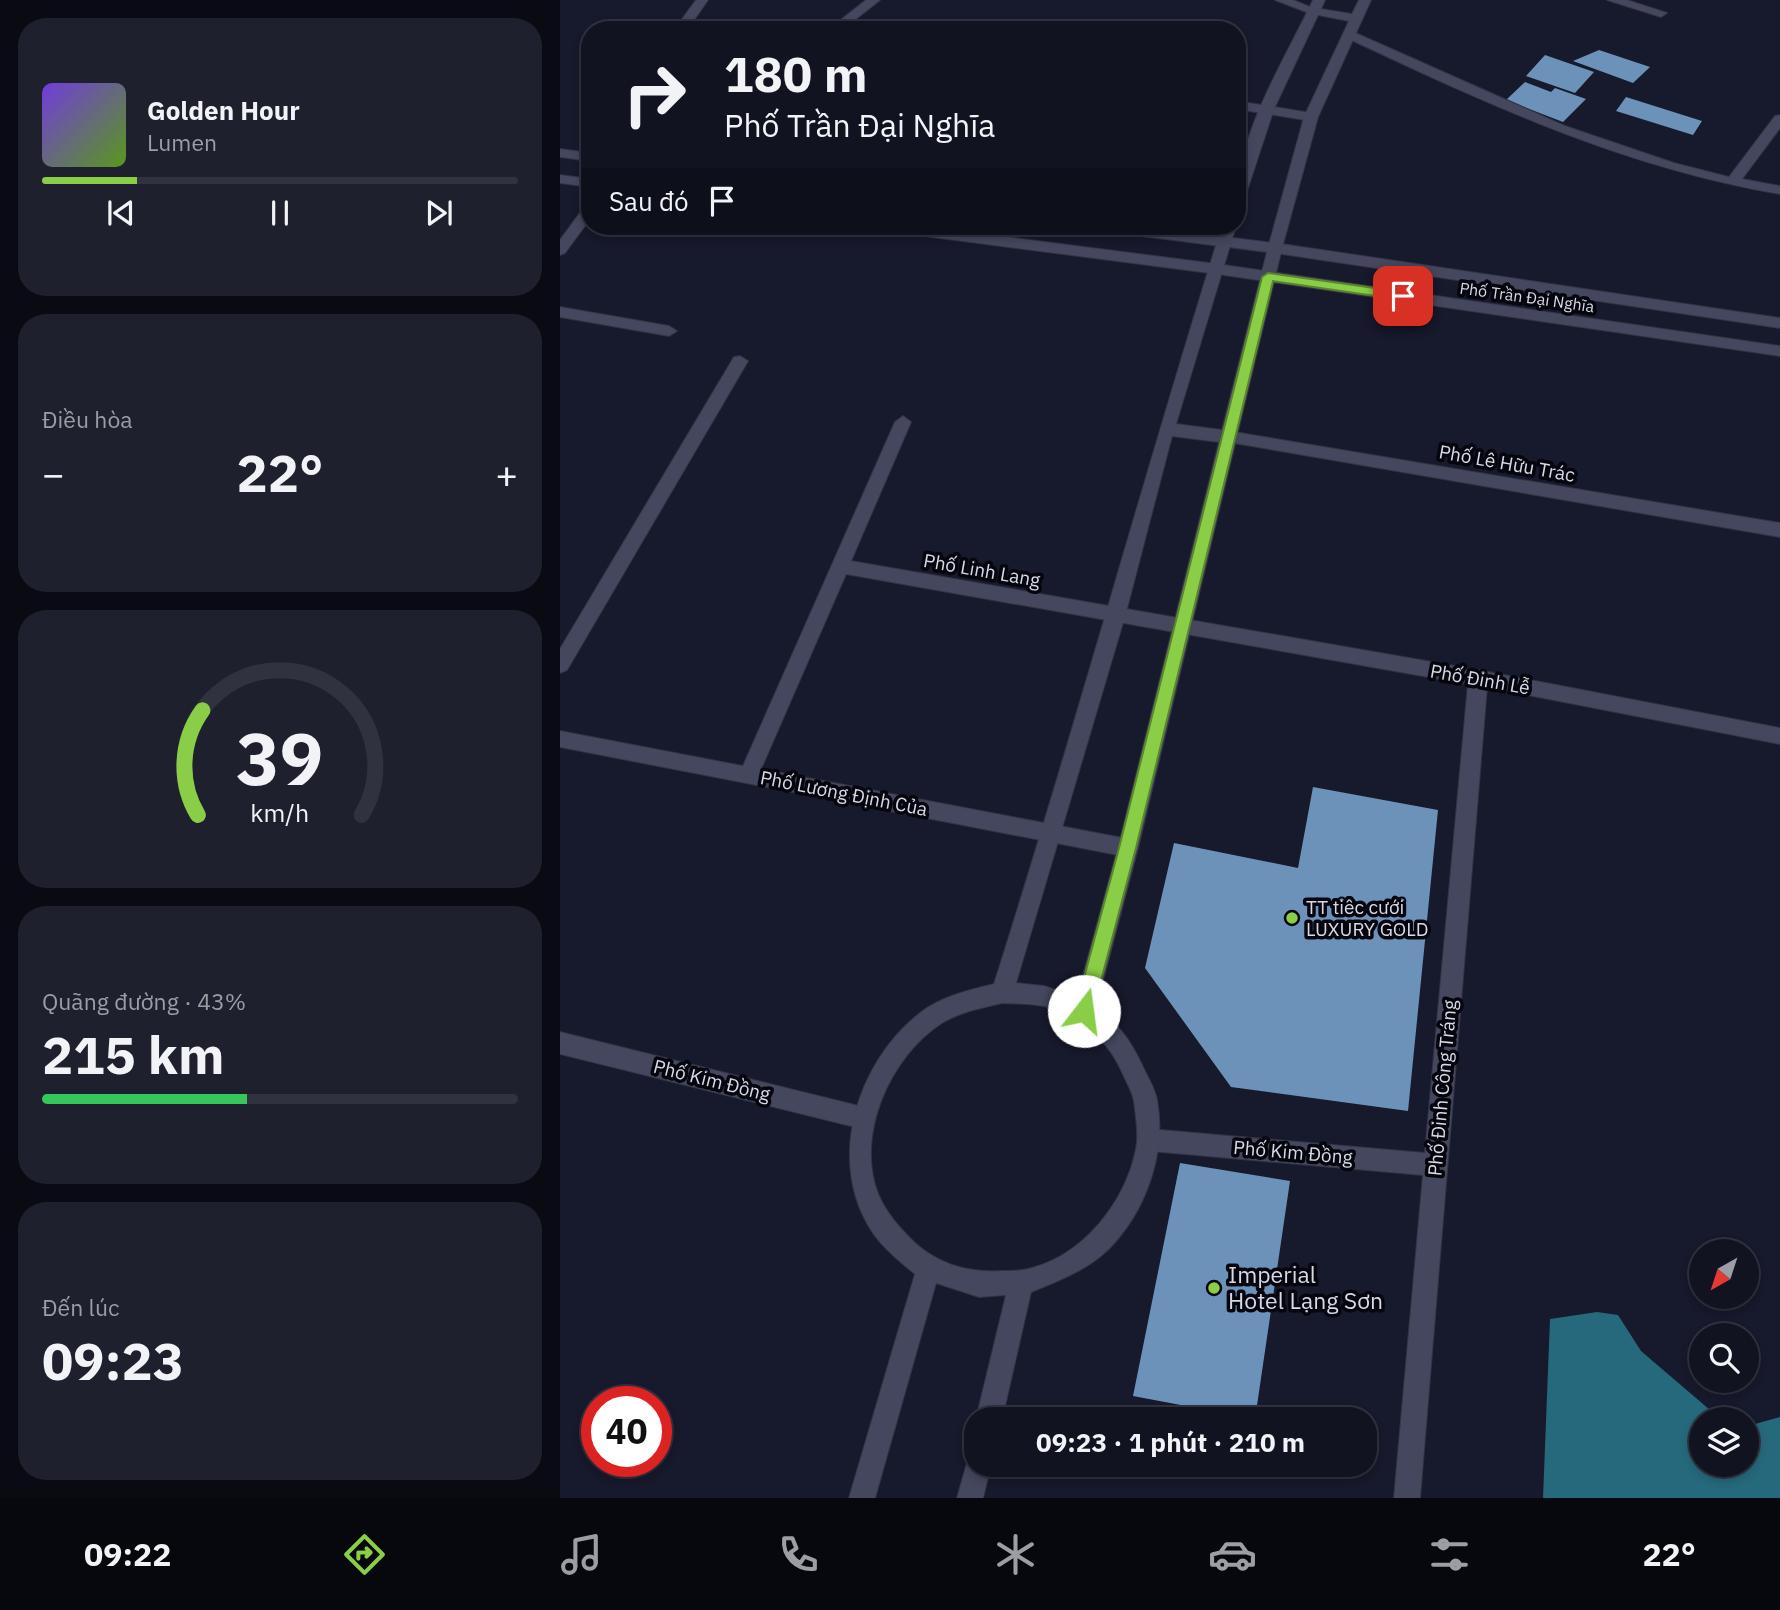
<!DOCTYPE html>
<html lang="vi">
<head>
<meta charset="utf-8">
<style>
  body { margin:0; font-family:"IBM Plex Sans",sans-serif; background:#1e202e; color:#f1f3f6; height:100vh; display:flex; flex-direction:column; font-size:26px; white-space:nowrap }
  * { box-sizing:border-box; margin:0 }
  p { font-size:23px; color:#9c9ea5 }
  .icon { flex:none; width:38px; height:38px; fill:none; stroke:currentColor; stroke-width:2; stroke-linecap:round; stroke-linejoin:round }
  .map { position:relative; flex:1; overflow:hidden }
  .sheet { display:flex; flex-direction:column; gap:18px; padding:18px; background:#090a12; width:560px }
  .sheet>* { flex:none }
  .guide { position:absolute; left:21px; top:21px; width:665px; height:214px; border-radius:28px; box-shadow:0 4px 10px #0003,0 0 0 2px #30323f; background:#111321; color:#f1f3f6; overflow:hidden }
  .needle { width:46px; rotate:219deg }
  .fabs { position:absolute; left:1129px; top:1239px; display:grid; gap:14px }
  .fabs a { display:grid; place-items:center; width:70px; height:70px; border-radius:50%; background:#111321; box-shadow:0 4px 10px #0003,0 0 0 2px #30323f; font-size:35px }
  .speed { position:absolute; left:21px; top:1386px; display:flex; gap:14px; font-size:35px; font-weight:700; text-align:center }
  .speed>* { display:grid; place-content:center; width:91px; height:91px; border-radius:50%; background:#111321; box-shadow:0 4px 10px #0003,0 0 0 2px #30323f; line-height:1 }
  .speed .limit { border:10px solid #d22; background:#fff; color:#111 }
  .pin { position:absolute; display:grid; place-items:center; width:60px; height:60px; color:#fff; margin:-30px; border-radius:14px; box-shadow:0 4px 10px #0006 }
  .me { position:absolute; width:77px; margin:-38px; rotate:15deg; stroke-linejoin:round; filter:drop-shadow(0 0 5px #0008) }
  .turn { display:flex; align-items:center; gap:24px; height:147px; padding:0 28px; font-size:32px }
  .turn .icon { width:91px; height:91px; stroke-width:2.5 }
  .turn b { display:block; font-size:49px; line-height:60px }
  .then { display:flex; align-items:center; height:66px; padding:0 28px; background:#0003; gap:14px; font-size:26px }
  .big { font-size:52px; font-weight:700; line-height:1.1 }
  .sheet .tile { flex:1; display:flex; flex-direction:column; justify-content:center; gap:10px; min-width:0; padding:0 24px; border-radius:28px; background:#1e202e }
  .sheet .dial { align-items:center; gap:0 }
  .dial svg { height:182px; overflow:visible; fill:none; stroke:#30323f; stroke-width:7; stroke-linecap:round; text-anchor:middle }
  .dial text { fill:#f1f3f6; stroke:none }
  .song { display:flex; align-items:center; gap:21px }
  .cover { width:84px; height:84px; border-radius:10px; background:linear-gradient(135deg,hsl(260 70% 55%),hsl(90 70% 35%)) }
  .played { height:7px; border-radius:4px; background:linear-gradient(90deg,#8ace47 20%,#30323f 20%) }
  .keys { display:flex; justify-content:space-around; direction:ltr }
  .heat { display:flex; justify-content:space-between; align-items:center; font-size:38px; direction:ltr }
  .charge { height:10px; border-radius:5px; background:linear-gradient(90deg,#34c759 43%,#30323f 0) }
  .trip { position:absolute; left:404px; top:1407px; width:413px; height:70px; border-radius:28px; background:#111321; box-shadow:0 4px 10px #0003,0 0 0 2px #30323f; font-weight:700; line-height:70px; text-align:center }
  .tabs { display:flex; height:112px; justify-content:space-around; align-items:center; background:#07080d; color:#9c9ea5 }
  .tabs .icon { width:49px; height:49px }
  .tabs .selected { color:#8ace47 }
  .tabs b { font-size:32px; color:#f1f3f6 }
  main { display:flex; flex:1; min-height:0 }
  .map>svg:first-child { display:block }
  .water { fill:#26697c }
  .building { fill:#6c92ba }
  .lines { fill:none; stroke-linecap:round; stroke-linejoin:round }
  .service-casing { stroke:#323342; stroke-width:2 }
  .minor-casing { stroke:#323342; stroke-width:2 }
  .tertiary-casing { stroke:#323342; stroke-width:2 }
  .service { fill:#44475d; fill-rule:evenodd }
  .minor { fill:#44475d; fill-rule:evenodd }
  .tertiary { fill:#44475d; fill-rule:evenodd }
  .route { fill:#8ace47; stroke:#5a862e; stroke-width:2 }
  .poi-dot { fill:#8ace47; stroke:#05050d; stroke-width:2.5 }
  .labels { text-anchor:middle; stroke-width:7; stroke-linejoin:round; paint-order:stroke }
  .far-street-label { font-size:16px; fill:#d7d9e7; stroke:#05050d }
  .street-label { font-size:19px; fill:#d7d9e7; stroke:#05050d }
  .poi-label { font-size:19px; fill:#d7d9e7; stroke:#05050d; text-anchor:start }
  .near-poi-label { font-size:23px; fill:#d7d9e7; stroke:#05050d; text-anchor:start }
</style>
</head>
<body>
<main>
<section class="sheet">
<div class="tile">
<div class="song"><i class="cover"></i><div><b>Golden Hour</b><p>Lumen</p></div></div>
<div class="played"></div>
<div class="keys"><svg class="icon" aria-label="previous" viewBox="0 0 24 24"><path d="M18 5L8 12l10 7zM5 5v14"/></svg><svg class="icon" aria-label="pause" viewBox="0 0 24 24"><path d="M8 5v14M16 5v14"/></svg><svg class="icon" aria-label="next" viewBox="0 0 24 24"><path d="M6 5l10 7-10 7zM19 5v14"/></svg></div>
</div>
<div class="tile"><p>Điều hòa</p>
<div class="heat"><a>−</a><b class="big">22°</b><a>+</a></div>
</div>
<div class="tile dial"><svg viewBox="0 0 100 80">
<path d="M14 69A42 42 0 1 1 86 69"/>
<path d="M14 69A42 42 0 0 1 16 23" stroke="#8ace47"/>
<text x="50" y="56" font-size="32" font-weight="700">39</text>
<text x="50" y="72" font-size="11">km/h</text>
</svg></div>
<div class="tile"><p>Quãng đường · 43%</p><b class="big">215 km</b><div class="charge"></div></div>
<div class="tile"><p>Đến lúc</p><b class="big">09:23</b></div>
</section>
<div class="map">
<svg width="1220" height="1498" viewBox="0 0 1220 1498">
  <rect width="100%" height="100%" fill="#17192c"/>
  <path class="water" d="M 1037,1312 L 1058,1315 L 1081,1351 L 1157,1416 L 1173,1419 L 1141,1419 L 1141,1465 L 1186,1465 L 1187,1422 L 1195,1424 L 1220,1417 L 1220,1498 L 983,1498 L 990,1319 Z"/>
  <path class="building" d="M 1039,50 L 1090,67 L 1073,83 L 1013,61 Z
    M 985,55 L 1034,72 L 1015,93 L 966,76 Z
    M 965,82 L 991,92 L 995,88 L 1026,99 L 1003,122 L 946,100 Z
    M 1066,97 L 1142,121 L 1133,135 L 1056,111 Z
    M 753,787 L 878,810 L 848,1111 L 671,1087 L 585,968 L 614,843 L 738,868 Z
    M 620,1163 L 730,1181 L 695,1419 L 573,1396 Z"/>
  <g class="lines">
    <g class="service-casing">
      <path id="service" d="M 306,0 L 320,0 L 282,30 L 268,30 Z
        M 715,0 L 733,0 L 760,11 L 754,15 Z
        M 1047,0 L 1067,0 L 1107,13 L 1101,17 Z"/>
    </g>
    <g class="minor-casing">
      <path id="minor" d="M 136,0 L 148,0 L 127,30 L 114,30 Z
        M 791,31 L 1005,126 L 1114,163 L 1165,176 L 1169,177 L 1215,116 L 1220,115 L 1220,128 L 1182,179 L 1220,186 L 1220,194 C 1063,167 930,105 787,38 L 785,35 Z
        M 677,101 L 751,113 L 758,117 L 751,121 L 677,109 Z
        M 0,149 L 30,153 L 30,161 L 0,157 Z
        M 0,175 L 30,179 L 30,187 L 0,183 Z
        M 30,205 L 30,219 L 5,253 L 0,255 L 0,240 L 25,206 Z
        M 319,226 L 360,226 L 657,264 L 1220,346 L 1220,356 L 657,274 L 326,231 Z
        M 535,226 L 576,226 L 715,243 L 1220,318 L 1220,328 L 715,253 L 542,231 Z
        M 0,307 L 109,326 L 117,331 L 109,336 L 0,317 Z
        M 180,356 L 188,361 L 7,670 L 0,673 L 0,649 L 174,357 Z
        M 343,416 L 351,422 L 291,561 L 918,670 L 1220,728 L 1220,744 L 927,687 L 860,1498 L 834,1498 L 863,1175 L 590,1151 L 582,1148 L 579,1140 L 582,1132 L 590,1129 L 865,1153 L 908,684 L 286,574 L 201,769 L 568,839 L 575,842 L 578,848 L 575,854 L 568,857 L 0,747 L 0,731 L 183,766 L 335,422 Z
        M 668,431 L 1220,523 L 1220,537 L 662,441 L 660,437 L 662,433 Z
        M 0,1032 L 303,1107 L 311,1110 L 314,1118 L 311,1126 L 303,1129 L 0,1054 Z"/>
    </g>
    <g class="tertiary-casing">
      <path id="tertiary" d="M 753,0 L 765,0 L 761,9 L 792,14 L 799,0 L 811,0 L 758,117 L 722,248 L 578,848 L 536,1007 C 558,1023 571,1041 582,1065 C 587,1076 595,1088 597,1100 C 606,1149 589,1202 557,1240 C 535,1267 503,1279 471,1292 L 442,1419 L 416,1419 L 446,1295 L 419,1297 L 376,1283 L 315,1498 L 289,1498 L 355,1274 C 340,1262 323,1248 313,1233 C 265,1162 297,1062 360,1013 C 380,997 409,990 434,984 C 514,733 583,478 662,226 L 676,226 L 616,424 L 662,430 L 708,248 L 744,117 L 789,21 L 758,15 L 714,109 L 684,200 L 677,204 C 677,133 723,63 753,0 ZM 612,436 L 659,442 L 558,848 L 517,997 L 484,986 L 456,983 L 565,616 ZM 442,1003 C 461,1004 481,1003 500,1011 C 528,1022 550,1045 562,1072 C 566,1082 573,1092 574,1102 C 576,1116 579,1136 576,1149 C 565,1203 523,1256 468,1269 C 460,1271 450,1271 441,1271 C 409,1273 378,1264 354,1242 C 340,1228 327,1214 319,1196 C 294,1137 330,1056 382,1023 C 400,1012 421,1008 442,1003 Z
        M 416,1453 L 416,1465 L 431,1465 L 423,1498 L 397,1498 L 409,1456 Z"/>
    </g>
    <use href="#service" class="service"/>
    <use href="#minor" class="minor"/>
    <use href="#tertiary" class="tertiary"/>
  </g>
  <path class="route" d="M 708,273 L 843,292 L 849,296 L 843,300 L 713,281 L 576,848 L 533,1011 L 531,1017 L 524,1020 L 518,1017 L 515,1011 L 559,848 L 702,277 Z"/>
  <g class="poi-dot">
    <circle cx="732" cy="918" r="7"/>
    <circle cx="654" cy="1288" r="7"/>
  </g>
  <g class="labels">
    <g class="far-street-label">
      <text transform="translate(967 297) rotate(8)" y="6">Phố Trần Đại Nghĩa</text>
    </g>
    <g class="street-label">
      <text transform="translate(947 463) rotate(10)" y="7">Phố Lê Hữu Trác</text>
      <text transform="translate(422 570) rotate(10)" y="7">Phố Linh Lang</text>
      <text transform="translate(920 679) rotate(10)" y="7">Phố Đinh Lễ</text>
      <text transform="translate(284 793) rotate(11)" y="7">Phố Lương Định Của</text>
      <text transform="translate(152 1080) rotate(14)" y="7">Phố Kim Đồng</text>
      <text transform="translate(882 1088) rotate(-85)" y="7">Phố Đinh Công Tráng</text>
      <text transform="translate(733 1152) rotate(5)" y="7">Phố Kim Đồng</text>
    </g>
    <g class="poi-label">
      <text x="746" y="914">TT tiêc cưới<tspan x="746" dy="22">LUXURY GOLD</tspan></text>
    </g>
    <g class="near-poi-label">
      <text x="668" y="1283">Imperial<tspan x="668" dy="26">Hotel Lạng Sơn</tspan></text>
    </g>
  </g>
</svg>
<div class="fabs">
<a><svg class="needle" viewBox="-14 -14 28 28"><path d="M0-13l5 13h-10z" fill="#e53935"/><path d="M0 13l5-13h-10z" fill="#9c9ea5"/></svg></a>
<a><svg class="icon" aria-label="search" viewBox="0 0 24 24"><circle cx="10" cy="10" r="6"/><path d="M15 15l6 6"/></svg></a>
<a><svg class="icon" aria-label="layers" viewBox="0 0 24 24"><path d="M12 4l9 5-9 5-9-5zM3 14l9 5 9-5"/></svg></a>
</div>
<div class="speed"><div class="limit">40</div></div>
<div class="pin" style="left:843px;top:296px;background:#d93025"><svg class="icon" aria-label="arrive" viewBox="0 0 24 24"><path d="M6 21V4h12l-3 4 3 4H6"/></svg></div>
<svg class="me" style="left:524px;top:1011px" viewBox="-20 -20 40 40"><circle r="19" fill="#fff"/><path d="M0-13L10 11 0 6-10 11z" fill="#8ace47"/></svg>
<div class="trip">09:23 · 1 phút · 210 m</div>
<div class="guide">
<div class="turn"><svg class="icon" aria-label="right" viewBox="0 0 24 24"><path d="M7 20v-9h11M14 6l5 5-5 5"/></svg><div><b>180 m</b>Phố Trần Đại Nghĩa</div></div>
<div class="then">Sau đó<svg class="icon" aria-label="arrive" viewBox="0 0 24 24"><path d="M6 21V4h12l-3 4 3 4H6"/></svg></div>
</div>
</div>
</main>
<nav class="tabs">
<b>09:22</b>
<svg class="icon selected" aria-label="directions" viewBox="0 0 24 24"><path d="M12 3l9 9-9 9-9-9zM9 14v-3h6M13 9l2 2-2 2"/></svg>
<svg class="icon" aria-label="music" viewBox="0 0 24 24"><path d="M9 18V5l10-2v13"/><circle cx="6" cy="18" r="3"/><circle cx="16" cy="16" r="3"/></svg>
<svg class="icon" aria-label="phone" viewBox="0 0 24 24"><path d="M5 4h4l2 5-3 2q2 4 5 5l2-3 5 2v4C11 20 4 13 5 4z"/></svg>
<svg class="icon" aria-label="climate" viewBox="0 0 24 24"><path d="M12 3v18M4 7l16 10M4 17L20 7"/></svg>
<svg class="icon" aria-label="car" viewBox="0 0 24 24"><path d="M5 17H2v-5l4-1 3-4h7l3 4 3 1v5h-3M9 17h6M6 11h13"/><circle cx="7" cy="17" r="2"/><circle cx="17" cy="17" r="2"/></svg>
<svg class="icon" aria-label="filters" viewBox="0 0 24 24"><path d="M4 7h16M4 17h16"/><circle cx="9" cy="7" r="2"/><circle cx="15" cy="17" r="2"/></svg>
<b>22°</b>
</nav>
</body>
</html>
